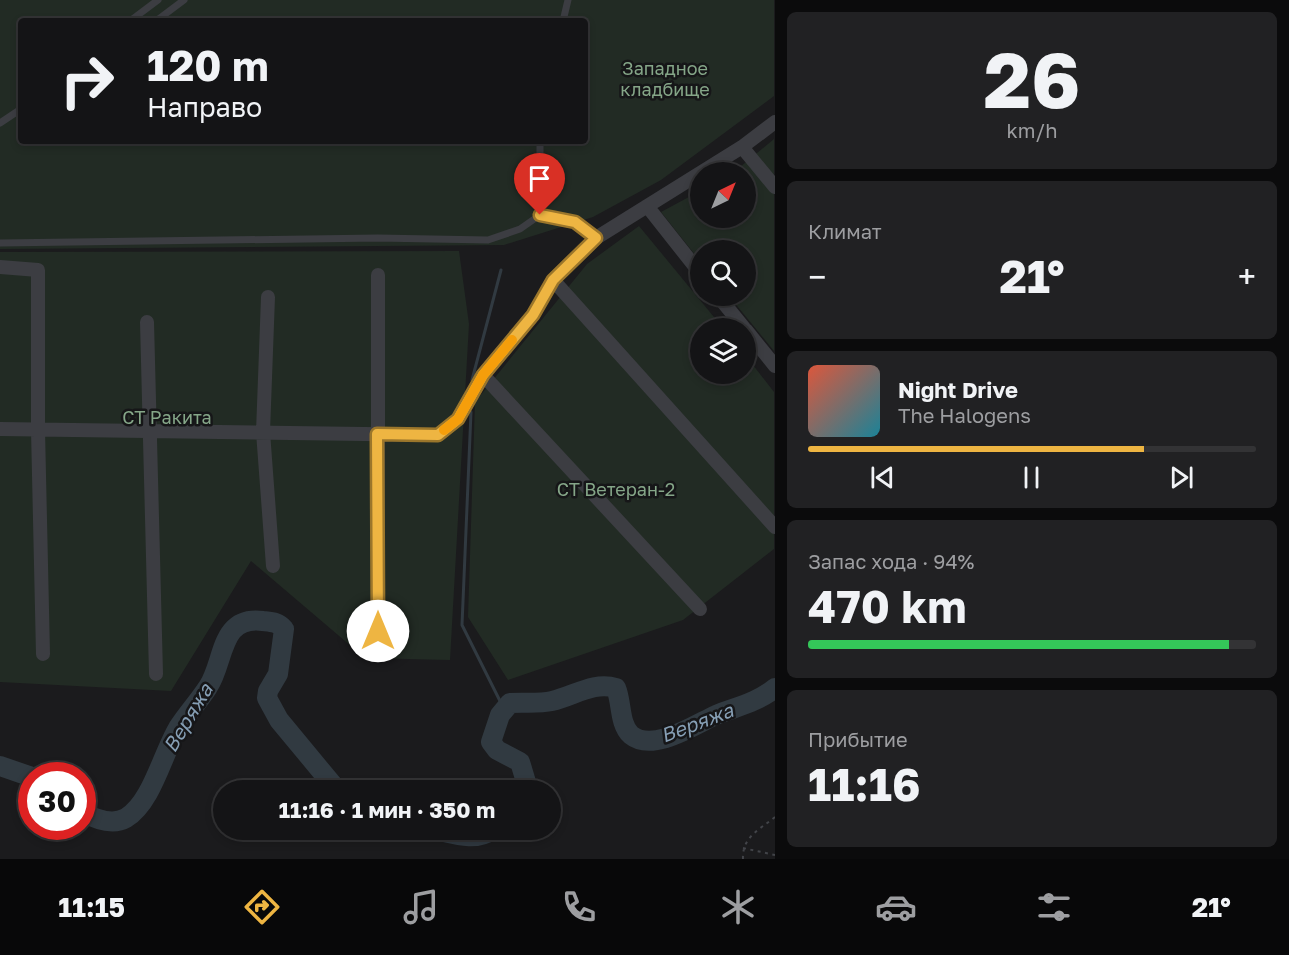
<!DOCTYPE html>
<html lang="ru">
<head>
<meta charset="utf-8">
<style>
  body { margin:0; font-family:"Golos Text",sans-serif; background:#212123; color:#f1f3f6; height:100vh; display:flex; flex-direction:column; font-size:22px; white-space:nowrap }
  * { box-sizing:border-box; margin:0 }
  p { font-size:20px; color:#9d9ea1 }
  .icon { flex:none; width:33px; height:33px; fill:none; stroke:currentColor; stroke-width:2; stroke-linecap:round; stroke-linejoin:round }
  .map { position:relative; flex:1; overflow:hidden }
  .details { display:flex; flex-direction:column; gap:12px; padding:12px; background:#0b0b0c; width:514px }
  .details>* { flex:none }
  .hud { position:absolute; left:18px; top:18px; width:570px; height:126px; border-radius:6px; box-shadow:0 3px 9px #0003,0 0 0 2px #333335; background:#141416; color:#f1f3f6; overflow:hidden }
  .needle { width:39px; rotate:43deg }
  .tools { position:absolute; left:690px; top:162px; display:grid; gap:12px }
  .tools a { display:grid; place-items:center; width:66px; height:66px; border-radius:50%; background:#141416; box-shadow:0 3px 9px #0003,0 0 0 2px #333335; font-size:30px }
  .speed { position:absolute; left:18px; top:762px; display:flex; gap:12px; font-size:30px; font-weight:700; text-align:center }
  .speed>* { display:grid; place-content:center; width:78px; height:78px; border-radius:50%; background:#141416; box-shadow:0 3px 9px #0003,0 0 0 2px #333335; line-height:1 }
  .speed .limit { border:9px solid #d22; background:#fff; color:#111 }
  .pin { position:absolute; display:grid; place-items:center; width:51px; height:51px; color:#fff; margin:-62px -26px; border-radius:50% 50% 50% 0; rotate:-45deg; box-shadow:0 0 6px #0007 }
  .pin .icon { rotate:45deg }
  .me { position:absolute; width:66px; margin:-33px; rotate:0deg; stroke-linejoin:round; filter:drop-shadow(0 0 4px #0008) }
  .turn { display:flex; align-items:center; gap:21px; height:126px; padding:0 30px; font-size:27px }
  .turn .icon { width:78px; height:78px; stroke-width:2.5 }
  .turn b { display:block; font-size:42px; line-height:51px }
  .big { font-size:45px; font-weight:700; line-height:1.1 }
  .details .card { flex:1; display:flex; flex-direction:column; justify-content:center; gap:9px; min-width:0; padding:0 21px; border-radius:9px; background:#212123 }
  .details .dial { align-items:center; gap:0 }
  .dial b { font-size:78px; line-height:1 }
  .song { display:flex; align-items:center; gap:18px }
  .cover { width:72px; height:72px; border-radius:9px; background:linear-gradient(135deg,hsl(10 70% 55%),hsl(190 70% 35%)) }
  .played { height:6px; border-radius:3px; background:linear-gradient(90deg,#eeb542 75%,#333335 75%) }
  .keys { display:flex; justify-content:space-around; direction:ltr }
  .heat { display:flex; justify-content:space-between; align-items:center; font-size:33px; direction:ltr }
  .charge { height:9px; border-radius:4px; background:linear-gradient(90deg,#34c759 94%,#333335 0) }
  .trip { position:absolute; left:213px; top:780px; width:348px; height:60px; border-radius:30px; background:#141416; box-shadow:0 3px 9px #0003,0 0 0 2px #333335; font-weight:700; line-height:60px; text-align:center }
  .tabs { display:flex; height:96px; justify-content:space-around; align-items:center; background:#080809; color:#9d9ea1 }
  .tabs .icon { width:42px; height:42px }
  .tabs .current { color:#eeb542 }
  .tabs b { font-size:27px; color:#f1f3f6 }
  main { display:flex; flex:1; min-height:0 }
  .map>svg:first-child { display:block }
  .green { fill:#222b24; fill-rule:evenodd }
  .lines { fill:none; stroke-linecap:round; stroke-linejoin:round }
  .stream { stroke:#313a41; stroke-width:3 }
  .river { stroke:#313a41; stroke-width:20 }
  .path { stroke:#424449; stroke-width:2; stroke-dasharray:3 4.5; stroke-linecap:butt }
  .service { stroke:#3c3d42; stroke-width:7 }
  .minor { stroke:#3c3d42; stroke-width:14 }
  .route-casing { stroke:#9b762b; stroke-width:15 }
  .route { stroke:#eeb542; stroke-width:10 }
  .slow { stroke:#f59e0b; stroke-width:10 }
  .labels { text-anchor:middle; stroke-width:5; stroke-linejoin:round; paint-order:stroke }
  .park-label { font-size:18px; fill:#85a688; stroke:#161618 }
  .water-label { font-size:20px; font-style:italic; fill:#869fb5; stroke:#161618 }
</style>
</head>
<body>
<main>
<div class="map">
<svg width="775" height="859" viewBox="0 0 775 859">
  <rect width="100%" height="100%" fill="#1b1b1d"/>
  <path class="green" d="M 0,0 L 774,0 L 774,96 L 661,180 L 593,217 L 504,245 L 0,249 ZM 21,21 L 585,21 L 585,141 L 21,141 Z
    M 774,139 L 774,351 L 729,296 L 746,296 L 746,250 L 700,250 L 700,261 L 661,212 L 700,191 L 700,218 L 746,218 L 746,172 L 734,172 Z
    M 639,226 L 723,328 L 700,328 L 700,374 L 746,374 L 746,356 L 774,392 L 774,549 L 683,620 L 508,680 L 468,617 L 475,402 L 587,264 Z
    M 459,251 L 469,324 L 450,660 L 365,658 L 251,561 L 171,691 L 0,682 L 0,252 Z"/>
  <g class="lines">
    <path class="stream" d="M 472,380 L 501,270
      M 471,412 L 462,625 L 504,709"/>
    <path class="river" d="M 0,766 L 32,777
      M 526,790 L 526,782 L 520,762 L 497,750 L 491,742 L 500,715 L 510,703 C 524,702 538,704 552,701 C 574,696 594,681 616,688 C 622,702 619,724 631,735 C 653,753 696,724 716,715 C 736,707 758,702 775,688
      M 82,812 C 95,819 112,826 126,818 C 152,802 162,755 178,728 C 187,714 199,701 208,687 C 225,662 219,615 263,621 C 272,622 278,622 284,629 L 278,674 L 268,691 L 267,698 L 279,720 L 337,790
      M 435,830 C 454,834 475,842 492,830"/>
    <path class="path" d="M 743,848 L 775,855
      M 743,859 C 742,837 759,830 775,817"/>
    <path class="service" d="M 130,21 L 158,0
      M 156,21 L 184,0
      M 563,21 L 568,0
      M 0,123 L 21,109
      M 540,141 L 540,215 L 575,222 L 596,238
      M 0,243 L 378,238 L 488,240 L 520,229 L 540,215"/>
    <path class="minor" d="M 742,147 L 775,187
      M 647,206 L 700,273
      M 0,267 L 38,270 L 38,430 L 43,654
      M 553,280 L 775,527
      M 718,296 L 744,328
      M 268,297 L 263,432 L 273,566
      M 147,322 L 156,674
      M 746,330 L 775,366
      M 483,375 L 700,609
      M 0,429 L 438,435 L 458,419 L 483,375 L 533,315 L 553,280 L 596,238 L 742,147 L 775,122
      M 378,631 L 378,275"/>
  </g>
  <g class="lines">
    <g class="route-casing">
      <path id="route" d="M 378,631 L 377,434 L 438,435 L 458,419 L 483,375 L 533,315 L 553,280 L 596,238 L 575,222 L 540,215"/>
    </g>
    <use href="#route" class="route"/>
    <path class="slow" d="M 444,430 L 458,419 L 483,375 L 512,340"/>
  </g>
  <g class="labels">
    <g class="park-label">
      <text x="665" y="75">Западное<tspan x="665" dy="21">кладбище</tspan></text>
      <text x="167" y="424">СТ Ракита</text>
      <text x="616" y="496">СТ Ветеран-2</text>
    </g>
    <g class="water-label">
      <text transform="translate(188 718) rotate(-59)" y="7">Веряжа</text>
      <text transform="translate(697 723) rotate(-21)" y="7">Веряжа</text>
    </g>
  </g>
</svg>
<div class="tools">
<a><svg class="needle" viewBox="-14 -14 28 28"><path d="M0-13l5 13h-10z" fill="#e53935"/><path d="M0 13l5-13h-10z" fill="#9d9ea1"/></svg></a>
<a><svg class="icon" aria-label="search" viewBox="0 0 24 24"><circle cx="10" cy="10" r="6"/><path d="M15 15l6 6"/></svg></a>
<a><svg class="icon" aria-label="layers" viewBox="0 0 24 24"><path d="M12 4l9 5-9 5-9-5zM3 14l9 5 9-5"/></svg></a>
</div>
<div class="speed"><div class="limit">30</div></div>
<div class="pin" style="left:540px;top:215px;background:#d93025"><svg class="icon" aria-label="arrive" viewBox="0 0 24 24"><path d="M6 21V4h12l-3 4 3 4H6"/></svg></div>
<svg class="me" style="left:378px;top:631px" viewBox="-20 -20 40 40"><circle r="19" fill="#fff"/><path d="M0-13L10 11 0 6-10 11z" fill="#eeb542"/></svg>
<div class="trip">11:16 · 1 мин · 350 m</div>
<div class="hud">
<div class="turn"><svg class="icon" aria-label="right" viewBox="0 0 24 24"><path d="M7 20v-9h11M14 6l5 5-5 5"/></svg><div><b>120 m</b>Направо</div></div>
</div>
</div>
<section class="details">
<div class="card dial"><b>26</b><p>km/h</p></div>
<div class="card"><p>Климат</p>
<div class="heat"><a>−</a><b class="big">21°</b><a>+</a></div>
</div>
<div class="card">
<div class="song"><i class="cover"></i><div><b>Night Drive</b><p>The Halogens</p></div></div>
<div class="played"></div>
<div class="keys"><svg class="icon" aria-label="previous" viewBox="0 0 24 24"><path d="M18 5L8 12l10 7zM5 5v14"/></svg><svg class="icon" aria-label="pause" viewBox="0 0 24 24"><path d="M8 5v14M16 5v14"/></svg><svg class="icon" aria-label="next" viewBox="0 0 24 24"><path d="M6 5l10 7-10 7zM19 5v14"/></svg></div>
</div>
<div class="card"><p>Запас хода · 94%</p><b class="big">470 km</b><div class="charge"></div></div>
<div class="card"><p>Прибытие</p><b class="big">11:16</b></div>
</section>
</main>
<nav class="tabs">
<b>11:15</b>
<svg class="icon current" aria-label="directions" viewBox="0 0 24 24"><path d="M12 3l9 9-9 9-9-9zM9 14v-3h6M13 9l2 2-2 2"/></svg>
<svg class="icon" aria-label="music" viewBox="0 0 24 24"><path d="M9 18V5l10-2v13"/><circle cx="6" cy="18" r="3"/><circle cx="16" cy="16" r="3"/></svg>
<svg class="icon" aria-label="phone" viewBox="0 0 24 24"><path d="M5 4h4l2 5-3 2q2 4 5 5l2-3 5 2v4C11 20 4 13 5 4z"/></svg>
<svg class="icon" aria-label="climate" viewBox="0 0 24 24"><path d="M12 3v18M4 7l16 10M4 17L20 7"/></svg>
<svg class="icon" aria-label="car" viewBox="0 0 24 24"><path d="M5 17H2v-5l4-1 3-4h7l3 4 3 1v5h-3M9 17h6M6 11h13"/><circle cx="7" cy="17" r="2"/><circle cx="17" cy="17" r="2"/></svg>
<svg class="icon" aria-label="filters" viewBox="0 0 24 24"><path d="M4 7h16M4 17h16"/><circle cx="9" cy="7" r="2"/><circle cx="15" cy="17" r="2"/></svg>
<b>21°</b>
</nav>
</body>
</html>
